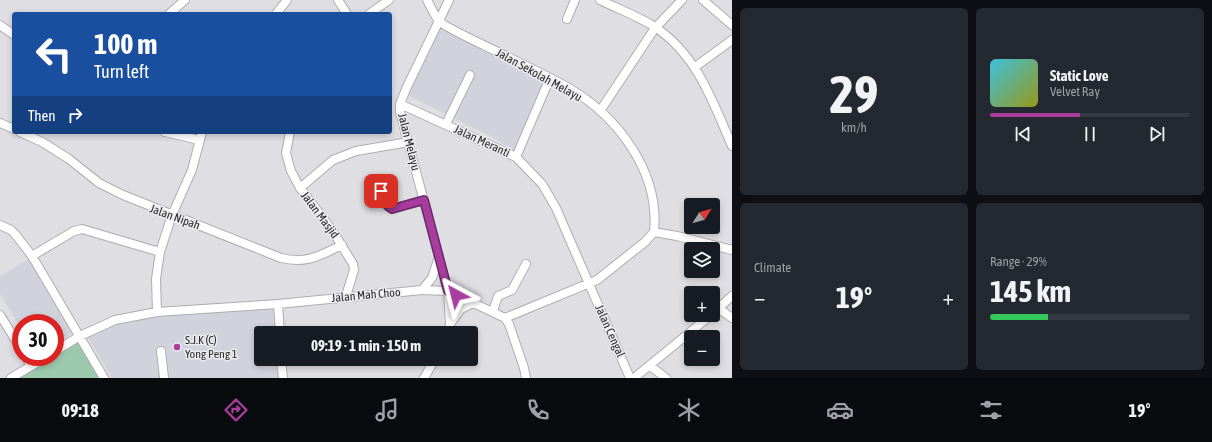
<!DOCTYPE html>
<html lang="en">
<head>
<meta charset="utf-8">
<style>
  body { margin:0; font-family:"Asap Condensed",sans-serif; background:#242831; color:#f1f3f6; height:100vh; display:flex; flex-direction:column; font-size:15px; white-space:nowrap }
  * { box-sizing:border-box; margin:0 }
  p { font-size:13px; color:#9ea1a6 }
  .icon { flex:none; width:22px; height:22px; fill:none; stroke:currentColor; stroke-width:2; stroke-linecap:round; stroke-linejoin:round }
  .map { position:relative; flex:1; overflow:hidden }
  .details { display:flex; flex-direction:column; gap:8px; padding:8px; background:#0d0f14; width:480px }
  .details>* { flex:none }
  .hud { position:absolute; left:12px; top:12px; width:380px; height:122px; border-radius:4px; box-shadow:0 2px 6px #0003; background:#1a4fa0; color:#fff; overflow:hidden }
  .needle { width:26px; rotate:53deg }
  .buttons { position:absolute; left:684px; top:198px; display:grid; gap:8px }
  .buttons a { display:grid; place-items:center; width:36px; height:36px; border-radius:4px; background:#171b24; box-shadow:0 2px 6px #0003; font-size:20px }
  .speed { position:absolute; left:12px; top:314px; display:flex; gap:8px; font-size:20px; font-weight:700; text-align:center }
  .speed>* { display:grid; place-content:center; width:52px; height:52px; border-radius:50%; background:#171b24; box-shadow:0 2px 6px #0003; line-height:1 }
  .speed .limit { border:6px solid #d22; background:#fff; color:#111 }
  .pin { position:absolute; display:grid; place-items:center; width:34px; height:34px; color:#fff; margin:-17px; border-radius:8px; box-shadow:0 2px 6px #0006 }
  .me { position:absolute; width:44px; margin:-22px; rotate:322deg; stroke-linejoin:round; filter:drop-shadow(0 0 3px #0008) }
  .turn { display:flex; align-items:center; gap:14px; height:84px; padding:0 16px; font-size:18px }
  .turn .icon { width:52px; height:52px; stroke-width:2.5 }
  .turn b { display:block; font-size:28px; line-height:34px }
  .then { display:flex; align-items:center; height:38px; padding:0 16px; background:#0003; gap:8px; font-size:15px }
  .big { font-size:30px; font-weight:700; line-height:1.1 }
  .details .card { flex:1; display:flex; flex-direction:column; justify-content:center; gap:6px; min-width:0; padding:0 14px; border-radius:6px; background:#242831 }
  .details .dial { align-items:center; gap:0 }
  .dial b { font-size:52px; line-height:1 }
  .song { display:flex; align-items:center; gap:12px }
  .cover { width:48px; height:48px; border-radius:6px; background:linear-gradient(135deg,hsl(190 70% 55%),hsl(60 70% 35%)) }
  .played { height:4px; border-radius:2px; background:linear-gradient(90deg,#a83d9e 45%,#363941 45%) }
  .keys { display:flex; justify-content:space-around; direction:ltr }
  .heat { display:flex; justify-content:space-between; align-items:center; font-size:22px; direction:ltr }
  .charge { height:6px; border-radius:3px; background:linear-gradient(90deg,#34c759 29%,#363941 0) }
  .details .tiles { flex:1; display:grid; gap:8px; grid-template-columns:repeat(2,1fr) }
  .trip { position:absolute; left:254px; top:326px; width:224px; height:40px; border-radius:4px; background:#171b24; box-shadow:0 2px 6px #0003; font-weight:700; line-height:40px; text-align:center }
  .tabs { display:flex; height:64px; justify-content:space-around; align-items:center; background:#090b0e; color:#9ea1a6 }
  .tabs .icon { width:28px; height:28px }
  .tabs .active { color:#a83d9e }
  .tabs b { font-size:18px; color:#f1f3f6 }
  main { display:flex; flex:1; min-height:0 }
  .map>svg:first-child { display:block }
  .built { fill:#d2d2dd }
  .green { fill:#9cc9ad }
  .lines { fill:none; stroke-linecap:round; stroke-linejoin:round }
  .minor-casing { stroke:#adadb2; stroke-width:10 }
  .minor { stroke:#fff; stroke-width:8 }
  .route-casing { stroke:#6d2867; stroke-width:10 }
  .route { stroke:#a83d9e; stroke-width:7 }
  .poi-dot { fill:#a83d9e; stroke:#ebebf0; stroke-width:1.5 }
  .labels { text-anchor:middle; stroke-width:3; stroke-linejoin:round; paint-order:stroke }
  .street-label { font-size:12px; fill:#2c2c2e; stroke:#ebebf0 }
  .poi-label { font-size:12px; fill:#2c2c2e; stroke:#ebebf0; text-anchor:start }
</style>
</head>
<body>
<main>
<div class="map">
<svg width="732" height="378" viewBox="0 0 732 378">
  <rect width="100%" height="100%" fill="#dedee3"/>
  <path class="built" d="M 442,20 L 549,74 L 514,150 L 492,137 L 409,96 L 412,81 Z
    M 30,258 L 74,332 L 55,343 L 55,323 L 21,323 L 21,329 L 0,294 L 0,276 Z
    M 275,305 L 277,333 L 261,333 L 261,359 L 279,359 L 281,378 L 112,378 L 86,334 L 118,320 Z"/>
  <path class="green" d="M 79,337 L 104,378 L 10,378 L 45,357 L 55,357 L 55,351 Z"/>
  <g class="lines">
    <g class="minor-casing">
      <path id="minor" d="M 338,0 L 347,14
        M 427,0 C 431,7 434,15 439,21 C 444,27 488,47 498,52 C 522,64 546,75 569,88 C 618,117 660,172 654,232
        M 600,0 C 618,9 638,16 655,27 C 697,55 713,102 732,146
        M 703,0 L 732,25
        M 169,14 L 185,0
        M 276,14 L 287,0
        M 369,14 L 389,0
        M 567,19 L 575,0
        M 0,25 L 14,35
        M 695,67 L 732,40
        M 400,104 L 516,157 L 542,184 L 556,208 L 630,378
        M 600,111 L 655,28 L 682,0
        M 0,123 L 14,129
        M 446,124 L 470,75
        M 20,132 L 42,142 L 69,159 L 99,183 L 123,195 L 281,258 C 307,264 319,256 342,245
        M 165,132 L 199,140
        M 290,132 L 286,153 L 291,171 L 300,188 L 332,230 L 353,264 L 354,270 L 346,296
        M 516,157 L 550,78
        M 300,188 L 333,160 L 356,151 L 409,142
        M 381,191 L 387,206 L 392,209 L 424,200
        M 0,225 L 11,230 L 15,234 L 32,256 L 104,378
        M 654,232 L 677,236 L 732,250
        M 32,256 L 74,231 L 82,229 L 160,252
        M 422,290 L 432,278 L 439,257
        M 278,304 L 280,333
        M 718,308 L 732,318
        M 493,311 L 498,296 L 512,290 L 526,264
        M 157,312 L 156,279 L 160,252 L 172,215 L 192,170 L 202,132
        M 713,313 L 732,296
        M 0,315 L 21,349
        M 505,318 L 597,280 L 645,242 L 654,232
        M 450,324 L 461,309 L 473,303
        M 448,333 L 450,324 L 448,291 L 400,112 L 400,104 L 406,89 L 449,0
        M 55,351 L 80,336 L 115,320 L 157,312 L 278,304 L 422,290 L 448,291 L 505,318 L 509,324 L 524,368 L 526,378
        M 161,351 L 164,378
        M 26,357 L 31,366
        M 281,359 L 283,378
        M 650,366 L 666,378
        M 11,378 L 46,357
        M 424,378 L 435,359
        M 634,378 L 711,315"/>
    </g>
    <use href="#minor" class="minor"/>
  </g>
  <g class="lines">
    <g class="route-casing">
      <path id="route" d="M 381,191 L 388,206 L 392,209 L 424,200 L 448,291 L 456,295"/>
    </g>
    <use href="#route" class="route"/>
  </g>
  <circle class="poi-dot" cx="177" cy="347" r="4"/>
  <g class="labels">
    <g class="street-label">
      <text transform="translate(539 75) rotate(29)" y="4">Jalan Sekolah Melayu</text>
      <text transform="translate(482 141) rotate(25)" y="4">Jalan Meranti</text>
      <text transform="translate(409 142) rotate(76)" y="4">Jalan Melayu</text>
      <text transform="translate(320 215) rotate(53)" y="4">Jalan Masjid</text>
      <text transform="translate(175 217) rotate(20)" y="4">Jalan Nipah</text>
      <text transform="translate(366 295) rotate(-5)" y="4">Jalan Mah Choo</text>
      <text transform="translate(610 331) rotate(66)" y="4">Jalan Cengal</text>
    </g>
    <g class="poi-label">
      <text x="185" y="344">S.J.K (C)<tspan x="185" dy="14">Yong Peng 1</tspan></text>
    </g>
  </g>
</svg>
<div class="buttons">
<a><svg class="needle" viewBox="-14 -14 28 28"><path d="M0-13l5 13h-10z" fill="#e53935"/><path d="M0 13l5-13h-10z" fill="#9ea1a6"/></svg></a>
<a><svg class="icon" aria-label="layers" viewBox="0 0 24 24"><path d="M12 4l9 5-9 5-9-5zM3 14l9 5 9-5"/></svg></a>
<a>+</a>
<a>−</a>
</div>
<div class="speed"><div class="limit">30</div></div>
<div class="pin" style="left:381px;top:191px;background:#d93025"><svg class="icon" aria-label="arrive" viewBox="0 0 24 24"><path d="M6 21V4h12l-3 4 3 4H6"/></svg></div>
<svg class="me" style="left:456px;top:295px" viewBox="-20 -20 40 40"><path d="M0-17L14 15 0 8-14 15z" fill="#a83d9e" stroke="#fff" stroke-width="4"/></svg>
<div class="trip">09:19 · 1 min · 150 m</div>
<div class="hud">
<div class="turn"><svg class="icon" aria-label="left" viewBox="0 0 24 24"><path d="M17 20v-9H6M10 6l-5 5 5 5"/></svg><div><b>100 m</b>Turn left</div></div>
<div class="then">Then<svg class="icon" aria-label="right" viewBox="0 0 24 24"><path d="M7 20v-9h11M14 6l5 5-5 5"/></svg></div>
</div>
</div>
<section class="details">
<div class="tiles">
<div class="card dial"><b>29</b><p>km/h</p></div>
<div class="card">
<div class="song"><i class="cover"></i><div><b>Static Love</b><p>Velvet Ray</p></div></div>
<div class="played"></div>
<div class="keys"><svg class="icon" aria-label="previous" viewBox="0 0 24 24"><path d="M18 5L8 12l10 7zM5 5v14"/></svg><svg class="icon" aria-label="pause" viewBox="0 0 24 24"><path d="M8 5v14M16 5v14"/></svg><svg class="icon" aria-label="next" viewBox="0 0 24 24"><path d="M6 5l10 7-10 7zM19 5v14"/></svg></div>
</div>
<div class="card"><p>Climate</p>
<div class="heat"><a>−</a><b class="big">19°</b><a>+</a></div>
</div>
<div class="card"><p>Range · 29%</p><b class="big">145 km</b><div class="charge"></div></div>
</div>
</section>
</main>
<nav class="tabs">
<b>09:18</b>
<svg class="icon active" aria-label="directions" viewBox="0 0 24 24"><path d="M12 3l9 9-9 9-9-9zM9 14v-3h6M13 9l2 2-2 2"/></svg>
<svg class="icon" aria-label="music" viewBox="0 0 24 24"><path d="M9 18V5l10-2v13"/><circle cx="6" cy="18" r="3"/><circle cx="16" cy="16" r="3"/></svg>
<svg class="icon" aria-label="phone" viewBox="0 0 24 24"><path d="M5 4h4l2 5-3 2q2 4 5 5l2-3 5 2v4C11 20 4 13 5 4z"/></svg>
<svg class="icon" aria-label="climate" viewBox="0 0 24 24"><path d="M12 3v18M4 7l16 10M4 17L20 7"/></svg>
<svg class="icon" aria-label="car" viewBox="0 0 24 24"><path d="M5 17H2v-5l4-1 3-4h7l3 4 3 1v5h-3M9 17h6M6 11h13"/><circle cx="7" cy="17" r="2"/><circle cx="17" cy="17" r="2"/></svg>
<svg class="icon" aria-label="filters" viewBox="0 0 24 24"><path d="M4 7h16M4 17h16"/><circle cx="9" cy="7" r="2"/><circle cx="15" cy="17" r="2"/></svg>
<b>19°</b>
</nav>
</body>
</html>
